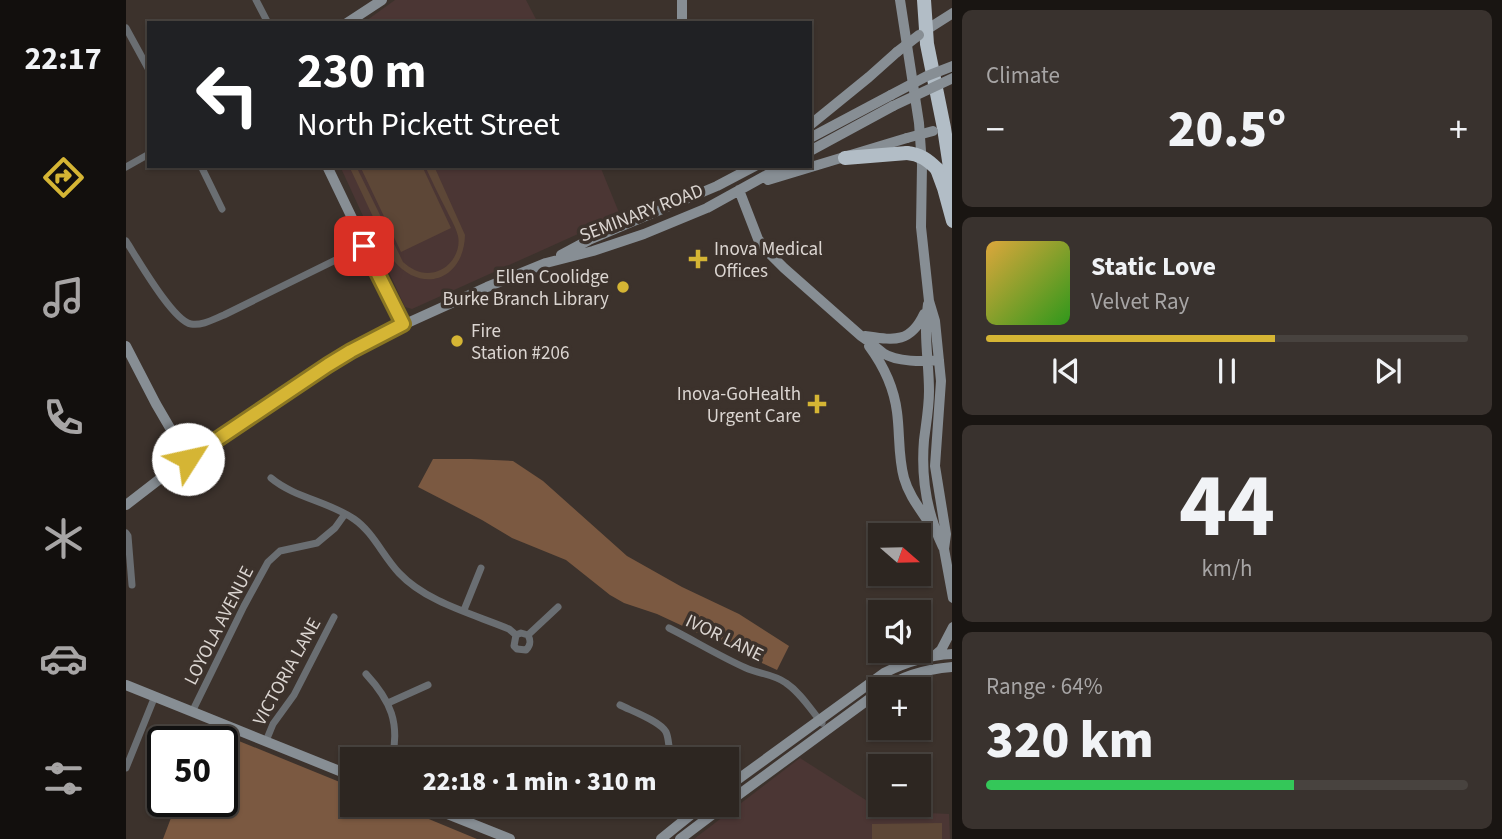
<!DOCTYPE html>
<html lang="en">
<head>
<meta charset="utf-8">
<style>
  body { margin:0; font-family:"Source Sans 3",sans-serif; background:#39322e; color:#f1f3f6; height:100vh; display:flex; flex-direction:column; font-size:26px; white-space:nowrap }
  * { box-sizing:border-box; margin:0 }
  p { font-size:23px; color:#a7a5a5 }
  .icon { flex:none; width:38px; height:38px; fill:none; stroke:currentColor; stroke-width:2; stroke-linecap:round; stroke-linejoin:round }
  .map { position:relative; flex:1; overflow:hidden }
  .details { display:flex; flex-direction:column; gap:10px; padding:10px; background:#191512; width:550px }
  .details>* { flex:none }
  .guide { position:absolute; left:21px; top:21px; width:665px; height:147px; border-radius:0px; box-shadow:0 2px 5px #0004,0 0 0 2px #48433f; background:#202124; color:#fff; overflow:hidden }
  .needle { width:46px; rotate:110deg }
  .buttons { position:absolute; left:742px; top:523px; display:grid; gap:14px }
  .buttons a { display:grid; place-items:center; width:63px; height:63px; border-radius:0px; background:#2d2621; box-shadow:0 2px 5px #0004,0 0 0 2px #48433f; font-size:35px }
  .speed { position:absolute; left:21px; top:726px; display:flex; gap:14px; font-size:35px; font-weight:700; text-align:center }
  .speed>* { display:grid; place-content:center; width:91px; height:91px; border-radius:50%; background:#2d2621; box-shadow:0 2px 5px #0004,0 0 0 2px #48433f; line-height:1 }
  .speed .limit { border:4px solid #111; border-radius:10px; background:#fff; color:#111 }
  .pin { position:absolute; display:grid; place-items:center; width:60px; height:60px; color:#fff; margin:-30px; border-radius:14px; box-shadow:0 4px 10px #0006 }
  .me { position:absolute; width:77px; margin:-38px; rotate:55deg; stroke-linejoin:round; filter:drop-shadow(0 0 5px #0008) }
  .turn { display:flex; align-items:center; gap:24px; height:147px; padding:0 35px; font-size:32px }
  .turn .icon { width:91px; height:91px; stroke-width:2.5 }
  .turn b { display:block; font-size:49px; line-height:60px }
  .big { font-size:52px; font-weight:800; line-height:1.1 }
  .details .card { flex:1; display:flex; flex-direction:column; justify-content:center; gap:10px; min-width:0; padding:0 24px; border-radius:10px; background:#39322e }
  .details .dial { align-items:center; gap:0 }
  .dial b { font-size:91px; line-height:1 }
  .song { display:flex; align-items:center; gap:21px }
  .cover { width:84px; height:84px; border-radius:10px; background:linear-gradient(135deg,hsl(40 70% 55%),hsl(110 70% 35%)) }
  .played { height:7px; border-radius:4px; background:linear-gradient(90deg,#d5b534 60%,#48433f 60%) }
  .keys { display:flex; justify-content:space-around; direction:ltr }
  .heat { display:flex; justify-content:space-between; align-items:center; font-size:38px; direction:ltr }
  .charge { height:10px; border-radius:5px; background:linear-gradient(90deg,#34c759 64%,#48433f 0) }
  .trip { position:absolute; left:214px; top:747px; width:399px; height:70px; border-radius:0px; background:#2d2621; box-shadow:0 2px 5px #0004,0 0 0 2px #48433f; font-weight:800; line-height:70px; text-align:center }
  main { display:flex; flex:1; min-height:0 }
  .tabs { display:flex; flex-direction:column; width:126px; justify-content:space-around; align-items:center; background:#120f0d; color:#a7a5a5 }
  .tabs .icon { width:49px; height:49px }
  .tabs .on { color:#d5b534 }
  .tabs b { font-size:32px; color:#f1f3f6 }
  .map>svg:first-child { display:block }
  .education { fill:#4b3634 }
  .green { fill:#5d4737 }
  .forest { fill:#7b5941 }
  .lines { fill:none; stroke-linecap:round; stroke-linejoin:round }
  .street { stroke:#6a6e72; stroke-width:7 }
  .secondary { stroke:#878e94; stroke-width:10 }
  .highway { stroke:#b2bdc6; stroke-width:14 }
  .secondary-bridge { stroke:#878e94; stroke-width:10 }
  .highway-bridge { stroke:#b2bdc6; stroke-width:14 }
  .route-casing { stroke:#8a7622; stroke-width:18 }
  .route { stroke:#d5b534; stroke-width:12 }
  .poi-dot { fill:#d5b534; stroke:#3c322c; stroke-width:2.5 }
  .labels { text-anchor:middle; stroke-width:7; stroke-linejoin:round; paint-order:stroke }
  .street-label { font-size:19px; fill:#dbd5d1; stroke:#3c322c }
  .poi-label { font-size:19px; fill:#dbd5d1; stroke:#3c322c; text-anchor:start }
</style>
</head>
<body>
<main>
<nav class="tabs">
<b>22:17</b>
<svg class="icon on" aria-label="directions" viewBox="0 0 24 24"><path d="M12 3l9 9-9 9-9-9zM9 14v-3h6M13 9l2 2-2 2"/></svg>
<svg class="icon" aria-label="music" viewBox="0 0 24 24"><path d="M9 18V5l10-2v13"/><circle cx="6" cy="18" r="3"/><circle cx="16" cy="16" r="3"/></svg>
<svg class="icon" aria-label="phone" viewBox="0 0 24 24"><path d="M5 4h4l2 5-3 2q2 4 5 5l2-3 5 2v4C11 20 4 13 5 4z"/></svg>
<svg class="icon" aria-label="climate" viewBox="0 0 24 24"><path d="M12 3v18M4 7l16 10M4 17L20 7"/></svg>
<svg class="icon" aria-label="car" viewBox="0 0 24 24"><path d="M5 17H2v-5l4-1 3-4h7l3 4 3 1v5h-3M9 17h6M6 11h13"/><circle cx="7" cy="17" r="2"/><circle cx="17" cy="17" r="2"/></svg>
<svg class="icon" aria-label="filters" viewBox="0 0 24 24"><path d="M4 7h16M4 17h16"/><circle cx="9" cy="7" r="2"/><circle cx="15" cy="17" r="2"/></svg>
</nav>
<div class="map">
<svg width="827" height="839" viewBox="0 0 827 839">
  <rect width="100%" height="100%" fill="#3c322c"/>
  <path class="education" d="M 269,0 L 400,0 L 412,23 L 237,23 Z
    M 214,166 L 474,166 L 494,215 L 286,309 L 279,307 Z
    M 674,758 L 757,811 L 823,814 L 824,839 L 568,839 Z"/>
  <path class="green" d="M 223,166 L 230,166 L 277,262 C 287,271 299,276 312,271 C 326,266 335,250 332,236 C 330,227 324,218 321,211 C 313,196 306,181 299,166 L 308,166 L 339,235 C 338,279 297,295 268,261 Z
    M 234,166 L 296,166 L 325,228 L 275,252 Z
    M 816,823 L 816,839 L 746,839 L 746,824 Z"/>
  <path class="forest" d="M 307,459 L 345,459 L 387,461 L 417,481 L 501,556 L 556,587 L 613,614 L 663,646 L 651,670 L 531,614 L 498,603 L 484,595 L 440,560 L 386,538 L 356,520 L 292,487 Z
    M 81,728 L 226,787 L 226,805 L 269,805 L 351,839 L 37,839 L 51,802 L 96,802 L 96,742 L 75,742 Z"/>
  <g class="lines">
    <path class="street" d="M 130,0 L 142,23
      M 0,28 L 23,70
      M 75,166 L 96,209
      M 0,167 L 23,154
      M 0,241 C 11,258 47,321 65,324 C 76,326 88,319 98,315 L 238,246
      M 145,478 C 169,498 202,501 228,519 C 247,532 257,556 273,573 C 300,602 347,614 383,629 L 390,635 L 388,646 L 391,649 L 400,650 C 405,645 405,641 402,635 L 395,633 L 390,635
      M 0,533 L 2,536 L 6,585
      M 338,610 L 355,568
      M 543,628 C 569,641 593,656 620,668 C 633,674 648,674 660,683 C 675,693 685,710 696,723
      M 402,635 L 432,607
      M 240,674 C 265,701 274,723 266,760
      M 262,703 L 302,685
      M 494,705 C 506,711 534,721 540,732 C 544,741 541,750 548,760
      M 66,712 L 118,606 L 142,562 L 154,551 L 191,543 L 209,528 L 219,514
      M 140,741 L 147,724 L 168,695 L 208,617
      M 0,768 L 29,696
      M 328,817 L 333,805"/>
    <path class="secondary" d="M 774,0 L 793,123 L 796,165 L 795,227 L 803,301 L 809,321 L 815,381 L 809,466 L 820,534 L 818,549 L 827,598
      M 221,23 L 256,0
      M 556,23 L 556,0
      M 797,32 L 827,13
      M 684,125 L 743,77 L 771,52
      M 684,138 L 765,95
      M 684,151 L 767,106
      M 201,166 L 277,324
      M 642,180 L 781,138
      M 613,190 L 632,239 L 643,253 L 658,268 L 735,336 C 743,341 749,347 757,353 C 770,362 798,362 813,360
      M 435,255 L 463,240 L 591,186 L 629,166
      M 802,304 C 797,335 803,361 803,391 C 803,408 800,424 798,440 C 795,476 801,514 817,547
      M 739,336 C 767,340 784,344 798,314
      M 0,346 L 30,404 L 62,459
      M 743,346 C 757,365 768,388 771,412 C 774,434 772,456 778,478 C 783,496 795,510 805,526
      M 0,505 L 35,478 L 178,380 L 225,351 L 257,334 L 361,287 L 420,263 L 467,251 L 518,234 L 581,208 L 657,166
      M 808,656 L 815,650 L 827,627
      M 0,685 L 226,776
      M 756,690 C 777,675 801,669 827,667
      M 600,788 L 758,673 C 780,662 801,655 827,654
      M 600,804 L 754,691
      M 299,805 L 384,839
      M 535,839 L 577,805
      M 554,839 L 599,805"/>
    <path class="highway" d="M 798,0 L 801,44 L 818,128 L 827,187
      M 719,158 L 781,153
      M 811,169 L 818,188 L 827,221"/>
    <path class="secondary-bridge" d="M 771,52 L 793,35
      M 765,95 L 801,76 L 827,66
      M 767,106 L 827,78
      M 781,138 L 807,131"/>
    <path class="highway-bridge" d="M 781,153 C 794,154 802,160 811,169"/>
  </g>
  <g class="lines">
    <g class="route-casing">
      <path id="route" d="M 62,459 L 202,365 L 225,351 L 277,324 L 238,246"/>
    </g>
    <use href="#route" class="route"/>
  </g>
  <g class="poi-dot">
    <path d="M568.5 248.5h7v7h7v7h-7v7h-7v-7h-7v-7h7z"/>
    <circle cx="497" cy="287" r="7"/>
    <circle cx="331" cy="341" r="7"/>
    <path d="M687.5 393.5h7v7h7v7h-7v7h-7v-7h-7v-7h7z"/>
  </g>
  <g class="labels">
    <g class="street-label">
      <text transform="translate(515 212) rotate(-21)" y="7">SEMINARY ROAD</text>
      <text transform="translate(92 625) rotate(-63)" y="7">LOYOLA AVENUE</text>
      <text transform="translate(599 637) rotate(26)" y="7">IVOR LANE</text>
      <text transform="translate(160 671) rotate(-61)" y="7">VICTORIA LANE</text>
    </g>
    <g class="poi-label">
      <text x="588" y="255">Inova Medical<tspan x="588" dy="22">Offices</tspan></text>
      <text x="483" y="283" text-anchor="end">Ellen Coolidge<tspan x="483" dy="22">Burke Branch Library</tspan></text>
      <text x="345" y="337">Fire<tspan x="345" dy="22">Station #206</tspan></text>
      <text x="675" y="400" text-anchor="end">Inova-GoHealth<tspan x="675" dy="22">Urgent Care</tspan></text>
    </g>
  </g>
</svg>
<div class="buttons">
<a><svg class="needle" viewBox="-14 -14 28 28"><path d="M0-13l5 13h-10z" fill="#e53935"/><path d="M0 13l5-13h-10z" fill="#a7a5a5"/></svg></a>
<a><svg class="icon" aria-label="sound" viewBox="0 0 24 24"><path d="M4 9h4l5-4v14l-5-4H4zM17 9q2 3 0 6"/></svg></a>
<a>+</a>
<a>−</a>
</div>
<div class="speed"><div class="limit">50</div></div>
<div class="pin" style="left:238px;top:246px;background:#d93025"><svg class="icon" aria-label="arrive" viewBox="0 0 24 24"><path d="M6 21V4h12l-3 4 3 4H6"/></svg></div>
<svg class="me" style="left:62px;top:459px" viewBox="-20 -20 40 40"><circle r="19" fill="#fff"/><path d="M0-13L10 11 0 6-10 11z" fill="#d5b534"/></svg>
<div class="trip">22:18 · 1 min · 310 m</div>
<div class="guide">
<div class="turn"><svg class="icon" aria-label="left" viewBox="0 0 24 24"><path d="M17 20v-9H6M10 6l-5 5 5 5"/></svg><div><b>230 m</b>North Pickett Street</div></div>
</div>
</div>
<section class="details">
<div class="card"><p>Climate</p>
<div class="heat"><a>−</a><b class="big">20.5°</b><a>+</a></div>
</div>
<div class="card">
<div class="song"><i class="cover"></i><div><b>Static Love</b><p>Velvet Ray</p></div></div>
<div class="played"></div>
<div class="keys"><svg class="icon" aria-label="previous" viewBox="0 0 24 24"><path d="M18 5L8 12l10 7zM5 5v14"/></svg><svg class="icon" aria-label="pause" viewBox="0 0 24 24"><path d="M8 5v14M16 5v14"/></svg><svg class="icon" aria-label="next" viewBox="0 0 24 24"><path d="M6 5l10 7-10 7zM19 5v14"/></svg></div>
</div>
<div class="card dial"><b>44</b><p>km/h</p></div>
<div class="card"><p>Range · 64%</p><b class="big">320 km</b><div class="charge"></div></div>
</section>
</main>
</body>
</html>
